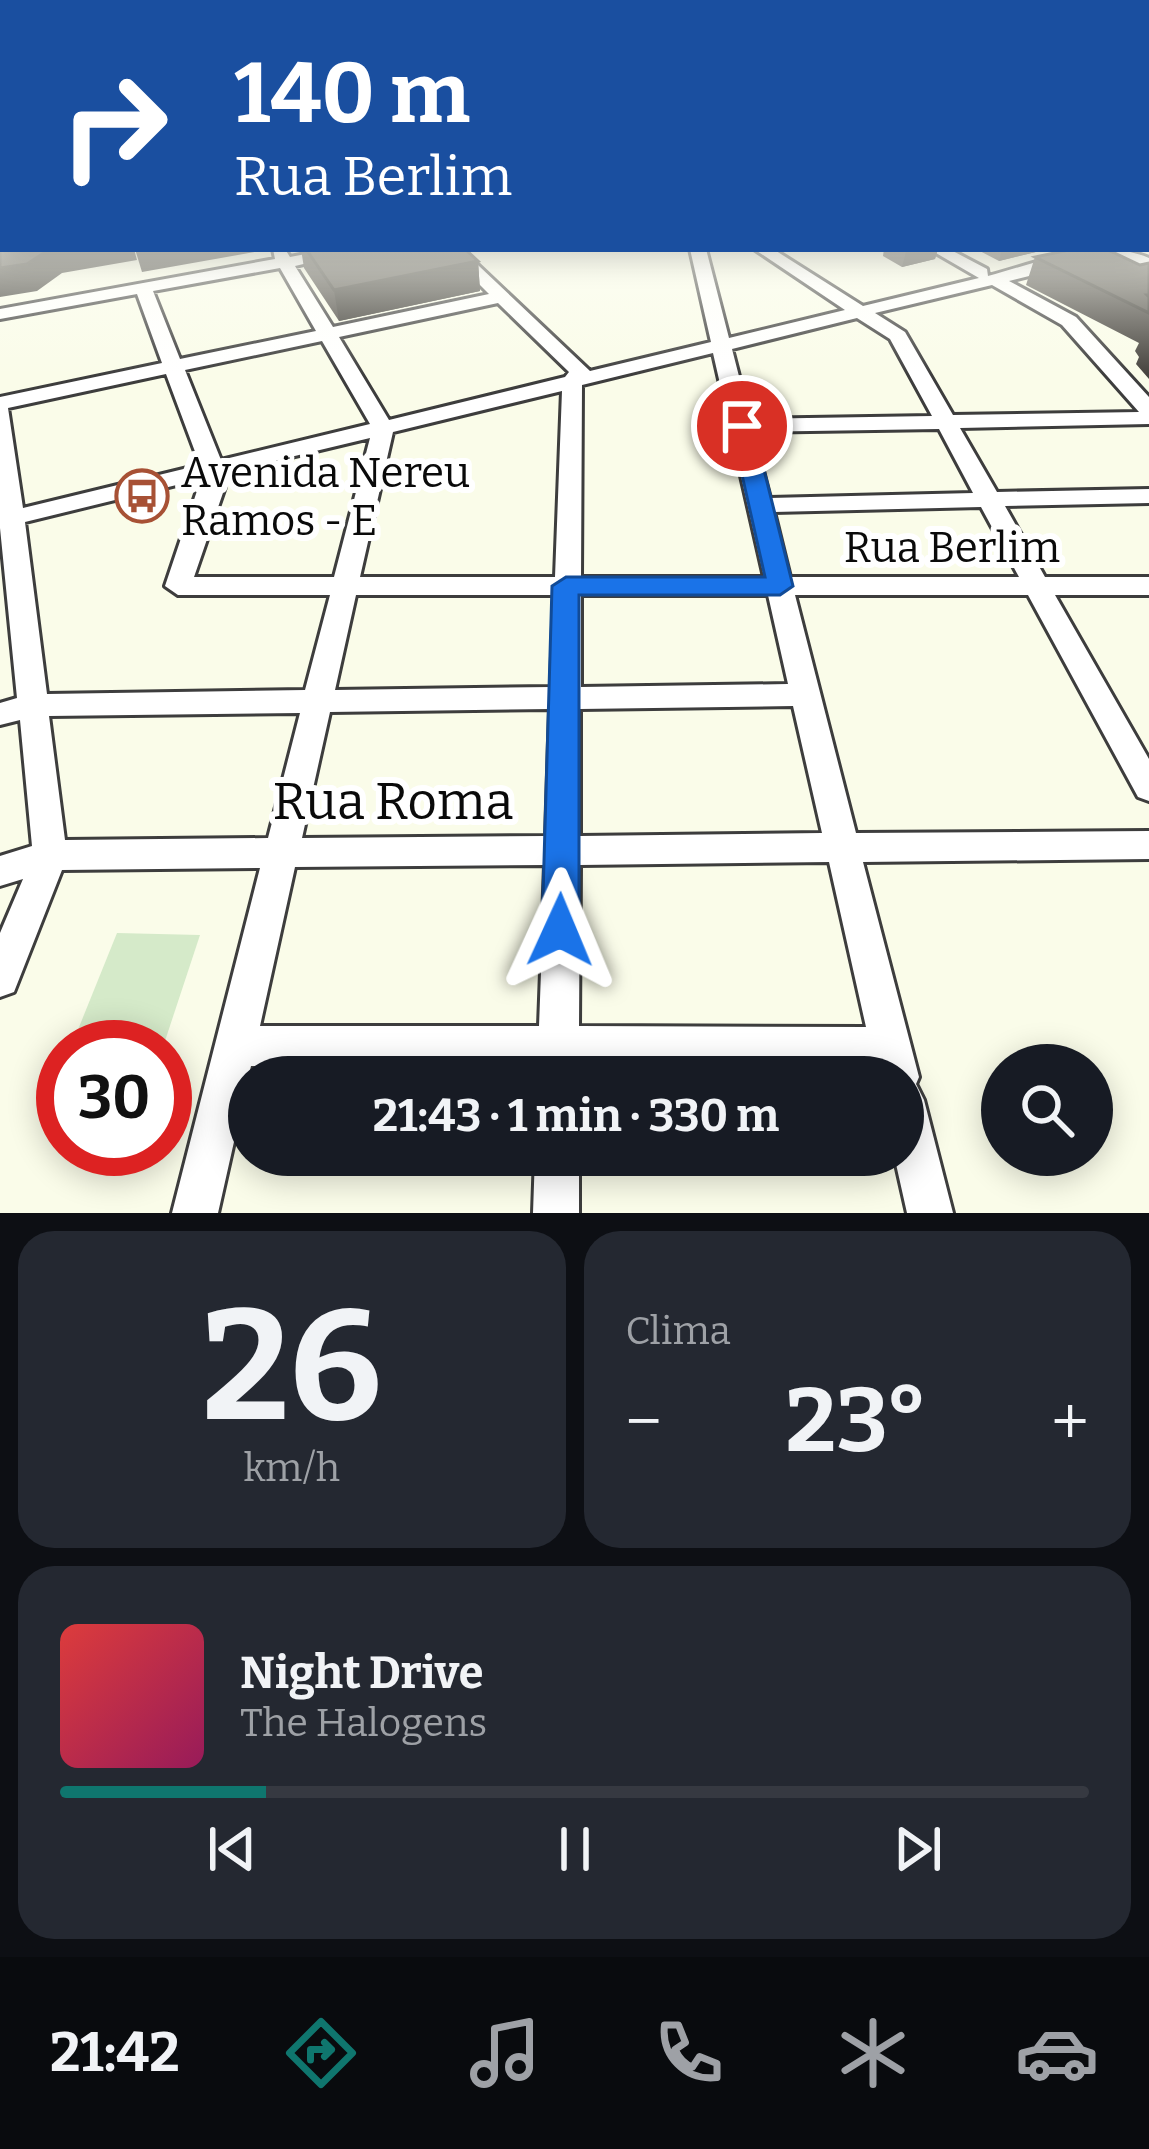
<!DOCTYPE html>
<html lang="pt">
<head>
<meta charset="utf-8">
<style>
  body { margin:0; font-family:Bitter,serif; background:#242831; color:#f1f3f6; height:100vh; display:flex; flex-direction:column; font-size:45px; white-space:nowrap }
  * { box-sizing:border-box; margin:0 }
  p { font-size:39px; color:#9ea1a6 }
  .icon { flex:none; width:66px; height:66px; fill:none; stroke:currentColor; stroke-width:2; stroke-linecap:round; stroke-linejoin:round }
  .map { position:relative; height:1213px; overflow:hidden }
  .drawer { display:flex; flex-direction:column; gap:18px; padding:18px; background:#0d0f14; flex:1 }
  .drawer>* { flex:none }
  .top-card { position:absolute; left:0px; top:0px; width:1149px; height:252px; box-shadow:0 6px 30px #0003; background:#1a4fa0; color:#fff; overflow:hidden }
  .controls { position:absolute; left:981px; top:1044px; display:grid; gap:24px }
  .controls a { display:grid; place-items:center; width:132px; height:132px; border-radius:50%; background:#171b24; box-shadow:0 6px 30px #0003; font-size:60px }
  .speed { position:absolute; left:36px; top:1020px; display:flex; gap:24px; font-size:60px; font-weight:700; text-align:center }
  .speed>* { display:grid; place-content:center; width:156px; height:156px; border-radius:50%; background:#171b24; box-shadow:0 6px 30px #0003; line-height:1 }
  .speed .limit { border:18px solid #d22; background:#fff; color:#111 }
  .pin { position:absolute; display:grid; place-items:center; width:102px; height:102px; color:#fff; margin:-51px; border:6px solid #fff; border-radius:50%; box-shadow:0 3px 12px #0007 }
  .me { position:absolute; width:132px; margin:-66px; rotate:1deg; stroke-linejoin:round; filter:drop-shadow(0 0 9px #0008) }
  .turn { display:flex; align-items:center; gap:42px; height:252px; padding:0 36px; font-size:54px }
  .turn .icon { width:156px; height:156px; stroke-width:2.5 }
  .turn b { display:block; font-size:84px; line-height:102px }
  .big { font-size:90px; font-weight:700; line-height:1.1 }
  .drawer .tile { flex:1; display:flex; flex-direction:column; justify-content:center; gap:18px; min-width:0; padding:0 42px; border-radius:36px; background:#242831 }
  .drawer .dial { align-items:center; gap:0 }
  .dial b { font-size:156px; line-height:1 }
  .song { display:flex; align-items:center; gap:36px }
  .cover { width:144px; height:144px; border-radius:18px; background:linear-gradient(135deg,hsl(0 70% 55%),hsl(330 70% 35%)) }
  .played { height:12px; border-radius:6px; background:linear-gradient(90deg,#0f766e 20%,#363941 20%) }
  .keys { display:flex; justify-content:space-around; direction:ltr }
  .heat { display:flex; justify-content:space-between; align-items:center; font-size:66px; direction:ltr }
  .drawer .tiles { flex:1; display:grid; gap:18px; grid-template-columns:1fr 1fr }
  .tile:last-child { grid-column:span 2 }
  .trip { position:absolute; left:228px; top:1056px; width:696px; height:120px; border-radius:60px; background:#171b24; box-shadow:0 6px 30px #0003; font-weight:700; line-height:120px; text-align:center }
  .tab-bar { display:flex; height:192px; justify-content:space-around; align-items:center; background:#090b0e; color:#9ea1a6 }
  .tab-bar .icon { width:84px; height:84px }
  .tab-bar .on { color:#0f766e }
  .tab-bar b { font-size:54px; color:#f1f3f6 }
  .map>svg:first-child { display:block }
  .pitch { fill:#d5eac9 }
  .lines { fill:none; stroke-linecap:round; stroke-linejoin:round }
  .minor-casing { stroke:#3d3d3d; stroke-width:6 }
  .minor { fill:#fff; fill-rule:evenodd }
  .wall { fill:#46433e }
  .shaded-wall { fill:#393732 }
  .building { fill:#514e48; stroke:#393732; stroke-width:3 }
  .route { fill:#1a73e8; stroke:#114b97; stroke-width:3 }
  .labels { text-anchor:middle; stroke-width:12; stroke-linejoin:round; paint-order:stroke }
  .poi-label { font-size:42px; fill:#0a0a0a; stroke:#fff; text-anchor:start }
  .street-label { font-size:42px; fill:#0a0a0a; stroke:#fff }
  .near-street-label { font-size:51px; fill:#0a0a0a; stroke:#fff }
</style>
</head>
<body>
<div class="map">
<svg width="1149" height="1213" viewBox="0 0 1149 1213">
  <rect width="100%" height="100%" fill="#fafce9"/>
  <path class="pitch" d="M 117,933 L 200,935 L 163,1047 L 71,1047 Z"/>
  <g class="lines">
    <g class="minor-casing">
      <path id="minor" d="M 1149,229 L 1149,239 L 1146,240 L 1146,230 Z
        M 0,238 L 3,238 L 3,248 L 0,248 Z
        M 273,249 L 285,249 L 290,257 L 332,249 L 367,249 L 295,266 L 333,327 L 489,294 L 444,249 L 461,249 L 590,371 L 711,342 L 690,249 L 706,249 L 729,338 L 845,310 L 754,249 L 773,249 L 863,306 L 979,278 L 929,249 L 949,249 L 987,269 L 988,276 C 1038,263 1099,236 1149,258 L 1149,269 L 1114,255 L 1009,281 L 1076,317 L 1149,397 L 1149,424 L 960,428 L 997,492 L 1149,489 L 1149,503 L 1005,506 L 1045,577 L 1149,577 L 1149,595 L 1055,595 L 1149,759 L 1149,801 L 1138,797 L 1028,595 L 795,595 L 856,833 L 1149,831 L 1149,859 L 863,862 L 919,1077 L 916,1084 L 924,1100 L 953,1213 L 907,1213 L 894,1155 L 903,1155 L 903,1077 L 877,1077 L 875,1067 L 579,1067 L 579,1077 L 537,1077 L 538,1067 L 251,1066 L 218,1213 L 172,1213 L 260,868 L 62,870 L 14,992 L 0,997 L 0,933 L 23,879 L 0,886 L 0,856 L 32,846 L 20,720 L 0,725 L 0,703 L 17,698 L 0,528 L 0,397 L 162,363 L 137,294 L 0,319 L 0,309 L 275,259 ZM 280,268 L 316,331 L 180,359 L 153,291 ZM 992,285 L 1062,325 L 1139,412 L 953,415 L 905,332 L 875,313 ZM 498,303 L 569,372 L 565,377 L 389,420 L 339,337 ZM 857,318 L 890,339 L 932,416 L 750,419 L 732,349 ZM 322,341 L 370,424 L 221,460 L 185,370 ZM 713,353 L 764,577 L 581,577 L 582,385 ZM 166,374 L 200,465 L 23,508 L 8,408 ZM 562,391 L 555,577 L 360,577 L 393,432 ZM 939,429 L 973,493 L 770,498 L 753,432 ZM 370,438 L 334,577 L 194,577 L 225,487 L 224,473 ZM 201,479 L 165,586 L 178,595 L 330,595 L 305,690 L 47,694 L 25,522 ZM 981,507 L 1019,577 L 790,577 L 774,512 ZM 356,595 L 554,595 L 551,687 L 335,690 ZM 581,595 L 768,595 L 788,684 L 581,687 ZM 793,706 L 822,833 L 580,836 L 580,709 ZM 550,709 L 546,836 L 302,838 L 330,712 ZM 300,713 L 268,838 L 65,840 L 49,716 ZM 829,862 L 866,1027 L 579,1026 L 580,865 ZM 545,865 L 539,1026 L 260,1026 L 295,867 Z
        M 535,1155 L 579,1155 L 579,1213 L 533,1213 Z"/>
    </g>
    <use href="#minor" class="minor"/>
  </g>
  <path class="wall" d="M 301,249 L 465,249 L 478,261 L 480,291 L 339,321 L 304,268 Z
    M 884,249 L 938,249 L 935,259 L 902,267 L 883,256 Z
    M 976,249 L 1048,249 L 999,261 Z
    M 1035,257 L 1140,265 L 1149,263 L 1149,379 L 1136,364 L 1139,357 L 1135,351 L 1139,343 L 1026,285 Z"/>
  <path class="shaded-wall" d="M 50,249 L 134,249 L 137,260 L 62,273 L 37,291 L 0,297 L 0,268 Z
    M 135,249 L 266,249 L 266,250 L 142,272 Z
    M 920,249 L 938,249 L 935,259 L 902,267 L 906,252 Z
    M 1002,249 L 1048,249 L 999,261 Z
    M 478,261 L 480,291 L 339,321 L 334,290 Z"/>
  <path class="building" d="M 3,245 L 3,249 L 50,249 L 27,264 L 0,268 L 0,246 Z
    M 306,249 L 465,249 L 478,261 L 334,290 Z
    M 1074,249 L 1106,249 L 1140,265 L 1149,263 L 1149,295 L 1147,295 L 1149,297 L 1149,313 L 1035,257 Z"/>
  <linearGradient id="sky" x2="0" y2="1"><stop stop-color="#93bcea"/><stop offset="0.55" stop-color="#fdfef5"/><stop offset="1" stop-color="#fdfef5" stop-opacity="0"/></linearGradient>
  <rect width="1149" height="375" fill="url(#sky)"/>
  <path class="route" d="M 742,419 L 753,426 L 793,586 L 780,595 L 579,595 L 579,930 L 574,942 L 560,947 L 547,942 L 542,930 L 552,586 L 566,577 L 765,577 L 731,426 Z"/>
  <defs>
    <g id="bus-ring" transform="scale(2.7)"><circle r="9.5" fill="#fff" stroke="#a75135" stroke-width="1.5"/><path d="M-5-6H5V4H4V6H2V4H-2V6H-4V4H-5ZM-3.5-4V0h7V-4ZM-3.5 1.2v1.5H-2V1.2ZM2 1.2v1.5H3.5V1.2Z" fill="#a75135"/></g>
  </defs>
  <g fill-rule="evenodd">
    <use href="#bus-ring" x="142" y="496"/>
  </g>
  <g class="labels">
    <g class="poi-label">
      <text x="181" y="487">Avenida Nereu<tspan x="181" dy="48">Ramos - E</tspan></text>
    </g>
    <g class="street-label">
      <text x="952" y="562">Rua Berlim</text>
    </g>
    <g class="near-street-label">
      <text x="393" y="819">Rua Roma</text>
    </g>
  </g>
</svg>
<div class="controls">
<a><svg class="icon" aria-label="search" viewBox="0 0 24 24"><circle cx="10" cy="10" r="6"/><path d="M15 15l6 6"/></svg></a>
</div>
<div class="speed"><div class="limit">30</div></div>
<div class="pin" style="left:742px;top:426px;background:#d93025"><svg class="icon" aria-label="arrive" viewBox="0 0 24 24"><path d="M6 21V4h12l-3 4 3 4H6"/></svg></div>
<svg class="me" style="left:560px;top:930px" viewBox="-20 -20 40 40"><path d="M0-17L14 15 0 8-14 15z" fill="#1a73e8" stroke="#fff" stroke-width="4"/></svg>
<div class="trip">21:43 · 1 min · 330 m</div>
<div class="top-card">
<div class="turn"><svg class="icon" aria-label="right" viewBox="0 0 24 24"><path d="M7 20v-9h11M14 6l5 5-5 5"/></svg><div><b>140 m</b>Rua Berlim</div></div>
</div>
</div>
<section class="drawer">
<div class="tiles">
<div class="tile dial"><b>26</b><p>km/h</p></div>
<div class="tile"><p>Clima</p>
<div class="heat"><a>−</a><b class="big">23°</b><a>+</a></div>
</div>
<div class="tile">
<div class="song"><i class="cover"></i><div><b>Night Drive</b><p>The Halogens</p></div></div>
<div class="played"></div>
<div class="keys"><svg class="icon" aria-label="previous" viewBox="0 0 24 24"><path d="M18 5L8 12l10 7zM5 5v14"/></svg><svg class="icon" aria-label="pause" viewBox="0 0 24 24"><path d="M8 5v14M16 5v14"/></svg><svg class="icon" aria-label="next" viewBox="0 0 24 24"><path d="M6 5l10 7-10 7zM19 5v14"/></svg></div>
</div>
</div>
</section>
<nav class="tab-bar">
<b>21:42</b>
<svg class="icon on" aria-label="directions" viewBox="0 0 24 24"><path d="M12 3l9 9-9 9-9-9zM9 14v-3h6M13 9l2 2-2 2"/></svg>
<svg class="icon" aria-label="music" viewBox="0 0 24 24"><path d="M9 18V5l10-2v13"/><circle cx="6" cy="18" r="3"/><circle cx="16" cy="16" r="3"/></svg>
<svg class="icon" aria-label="phone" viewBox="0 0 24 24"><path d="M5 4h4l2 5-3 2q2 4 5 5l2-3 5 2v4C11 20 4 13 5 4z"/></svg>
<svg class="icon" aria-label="climate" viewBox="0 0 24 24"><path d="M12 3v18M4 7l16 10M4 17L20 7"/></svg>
<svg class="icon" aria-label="car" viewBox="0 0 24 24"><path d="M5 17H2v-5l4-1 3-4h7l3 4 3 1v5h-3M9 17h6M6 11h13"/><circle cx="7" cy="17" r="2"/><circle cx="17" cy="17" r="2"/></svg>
</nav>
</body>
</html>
